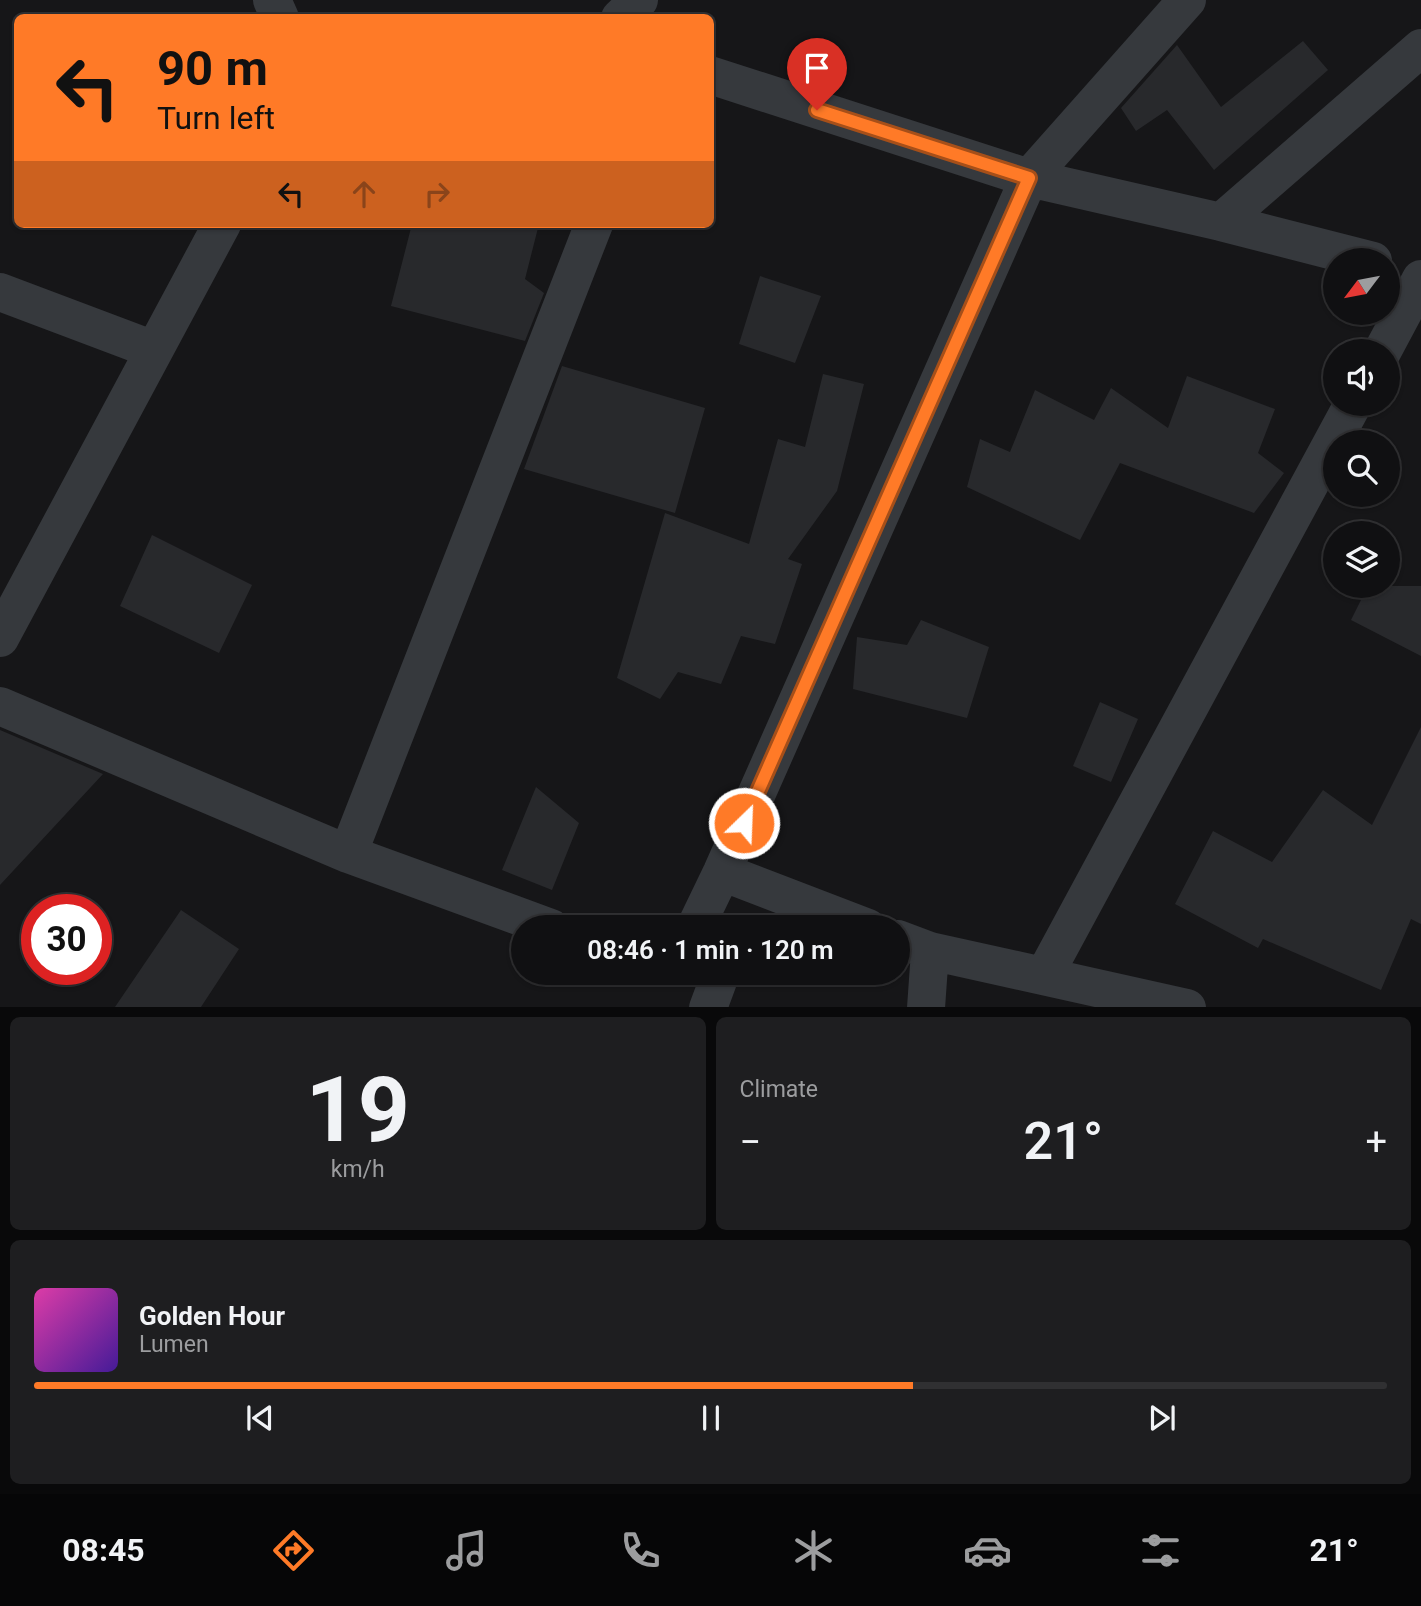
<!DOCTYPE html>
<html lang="en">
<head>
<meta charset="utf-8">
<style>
  body { margin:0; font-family:Roboto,sans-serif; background:#1e1e20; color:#f1f3f6; height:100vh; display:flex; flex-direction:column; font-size:26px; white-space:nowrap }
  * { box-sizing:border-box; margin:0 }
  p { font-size:23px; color:#9c9d9f }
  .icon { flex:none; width:38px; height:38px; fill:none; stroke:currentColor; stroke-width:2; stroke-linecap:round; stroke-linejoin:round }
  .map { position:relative; height:1007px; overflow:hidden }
  .panel { display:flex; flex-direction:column; gap:10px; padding:10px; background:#09090a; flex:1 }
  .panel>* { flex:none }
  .guide { position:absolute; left:14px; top:14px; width:700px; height:214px; border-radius:10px; box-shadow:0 2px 5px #0004,0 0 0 2px #303032; background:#ff7a27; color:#111; overflow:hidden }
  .needle { width:46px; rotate:238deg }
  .fabs { position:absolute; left:1323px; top:248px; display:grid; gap:14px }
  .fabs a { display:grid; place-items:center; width:77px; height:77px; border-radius:50%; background:#101012; box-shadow:0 2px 5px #0004,0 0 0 2px #303032; font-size:35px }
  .speed { position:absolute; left:21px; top:894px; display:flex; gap:14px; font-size:35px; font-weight:700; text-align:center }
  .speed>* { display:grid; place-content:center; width:91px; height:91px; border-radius:50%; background:#101012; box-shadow:0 2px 5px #0004,0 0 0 2px #303032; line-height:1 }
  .speed .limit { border:10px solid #d22; background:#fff; color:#111 }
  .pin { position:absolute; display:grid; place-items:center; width:60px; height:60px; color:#fff; margin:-72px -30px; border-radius:50% 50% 50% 0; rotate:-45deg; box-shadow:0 0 7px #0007 }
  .pin .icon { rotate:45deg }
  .me { position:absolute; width:77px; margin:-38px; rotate:24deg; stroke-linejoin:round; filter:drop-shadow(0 0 5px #0008) }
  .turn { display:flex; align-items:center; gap:24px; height:147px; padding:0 28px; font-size:32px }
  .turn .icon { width:91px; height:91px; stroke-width:2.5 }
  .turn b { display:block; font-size:49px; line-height:60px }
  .lanes { display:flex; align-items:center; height:66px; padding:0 28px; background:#0003; justify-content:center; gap:35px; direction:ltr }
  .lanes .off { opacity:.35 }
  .big { font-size:52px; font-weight:600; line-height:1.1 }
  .panel .tile { flex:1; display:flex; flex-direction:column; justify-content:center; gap:10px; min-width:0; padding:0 24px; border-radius:10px; background:#1e1e20 }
  .panel .dial { align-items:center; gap:0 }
  .dial b { font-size:91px; line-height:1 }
  .song { display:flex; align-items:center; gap:21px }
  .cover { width:84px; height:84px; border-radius:10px; background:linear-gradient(135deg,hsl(320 70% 55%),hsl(260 70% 35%)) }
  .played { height:7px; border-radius:4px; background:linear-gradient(90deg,#ff7a27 65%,#303032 65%) }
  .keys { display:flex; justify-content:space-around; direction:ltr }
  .heat { display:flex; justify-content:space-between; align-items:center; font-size:38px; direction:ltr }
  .panel .tiles { flex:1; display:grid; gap:10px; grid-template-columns:1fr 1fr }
  .tile:last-child { grid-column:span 2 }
  .trip { position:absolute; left:511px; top:915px; width:399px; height:70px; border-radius:35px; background:#101012; box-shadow:0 2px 5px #0004,0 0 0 2px #303032; font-weight:600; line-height:70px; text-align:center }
  .tab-bar { display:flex; height:112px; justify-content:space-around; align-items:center; background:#060607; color:#9c9d9f }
  .tab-bar .icon { width:49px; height:49px }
  .tab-bar .on { color:#ff7a27 }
  .tab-bar b { font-size:32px; color:#f1f3f6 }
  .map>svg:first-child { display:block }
  .building { fill:#28292c }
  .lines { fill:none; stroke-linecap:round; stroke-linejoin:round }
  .minor { stroke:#36393d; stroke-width:38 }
  .route-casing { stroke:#a64f19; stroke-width:18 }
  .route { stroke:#ff7a27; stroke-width:12 }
</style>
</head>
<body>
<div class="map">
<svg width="1421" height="1008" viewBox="0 0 1421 1008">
  <rect width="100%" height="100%" fill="#161618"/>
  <path class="building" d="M 1303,41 L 1328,70 L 1214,170 L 1167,110 L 1136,131 L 1121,108 L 1177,45 L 1221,107 Z
    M 412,224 L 539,224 L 525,279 L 544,293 L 525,341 L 391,306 Z
    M 760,276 L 821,296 L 795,363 L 739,344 Z
    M 562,366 L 705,408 L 675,513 L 524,469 Z
    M 823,374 L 864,384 L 837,491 L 788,559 L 802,564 L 775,644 L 741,636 L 721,684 L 678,672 L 660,699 L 617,678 L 665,513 L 749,544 L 778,439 L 805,447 Z
    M 1187,376 L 1275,409 L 1258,453 L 1284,473 L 1254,513 L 1120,463 L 1080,540 L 967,487 L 980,439 L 1010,452 L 1035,390 L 1094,420 L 1111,388 L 1168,428 Z
    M 152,535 L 252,585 L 219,653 L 120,606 Z
    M 1368,586 L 1421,586 L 1421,656 L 1351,620 Z
    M 921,620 L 989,647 L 967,718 L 853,689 L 857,637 L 907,645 Z
    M 1100,702 L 1138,719 L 1111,782 L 1073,766 Z
    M 1421,727 L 1421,924 L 1411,919 L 1381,990 L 1263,939 L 1258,948 L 1175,904 L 1213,831 L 1272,862 L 1323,790 L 1372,825 Z
    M 0,730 L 103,774 L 0,885 Z
    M 536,787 L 579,823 L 552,890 L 502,870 Z
    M 181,910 L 239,949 L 201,1007 L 115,1007 Z"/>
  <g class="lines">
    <path class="minor" d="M 272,0 L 280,18
      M 620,18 L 639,0
      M 710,75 L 1029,178 L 1221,222 L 1421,48
      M 1221,222 L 1373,261
      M 0,292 L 154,350
      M 1382,352 L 1421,279
      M 0,638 L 222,224
      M 0,706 L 348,854 L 551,928
      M 348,854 L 594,224
      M 722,872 L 868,928
      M 695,928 L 722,872 L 1029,178 L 1187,0
      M 898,939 L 930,951 L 1187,1008
      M 1044,976 L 1353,404
      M 708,1008 L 718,981 L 710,973
      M 926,1008 L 930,951"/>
  </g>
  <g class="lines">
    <g class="route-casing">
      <path id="route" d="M 744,823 L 1029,178 L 817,110"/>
    </g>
    <use href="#route" class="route"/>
  </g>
</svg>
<div class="fabs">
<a><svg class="needle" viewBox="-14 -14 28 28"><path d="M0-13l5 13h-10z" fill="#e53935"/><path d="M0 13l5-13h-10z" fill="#9c9d9f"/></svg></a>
<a><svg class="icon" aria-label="sound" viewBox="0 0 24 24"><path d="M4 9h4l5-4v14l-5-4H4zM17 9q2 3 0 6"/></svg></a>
<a><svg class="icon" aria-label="search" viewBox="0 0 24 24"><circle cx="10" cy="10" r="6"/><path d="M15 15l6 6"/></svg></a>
<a><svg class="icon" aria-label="layers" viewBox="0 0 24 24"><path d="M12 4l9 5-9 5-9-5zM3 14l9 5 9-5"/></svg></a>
</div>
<div class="speed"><div class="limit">30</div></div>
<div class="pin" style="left:817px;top:110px;background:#d93025"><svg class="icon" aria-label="arrive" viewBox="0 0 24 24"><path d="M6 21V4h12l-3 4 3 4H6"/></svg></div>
<svg class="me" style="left:744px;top:823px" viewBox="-20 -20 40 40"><circle r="17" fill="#ff7a27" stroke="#fff" stroke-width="3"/><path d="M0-11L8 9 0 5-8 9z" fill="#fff"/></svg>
<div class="trip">08:46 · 1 min · 120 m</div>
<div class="guide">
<div class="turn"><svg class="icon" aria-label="left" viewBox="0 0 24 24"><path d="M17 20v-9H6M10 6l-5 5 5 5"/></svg><div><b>90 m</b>Turn left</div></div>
<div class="lanes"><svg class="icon" aria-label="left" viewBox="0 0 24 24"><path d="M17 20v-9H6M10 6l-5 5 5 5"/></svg><svg class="icon off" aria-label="ahead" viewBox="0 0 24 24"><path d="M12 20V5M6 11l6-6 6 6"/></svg><svg class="icon off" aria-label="right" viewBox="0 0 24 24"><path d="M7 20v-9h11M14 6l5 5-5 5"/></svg></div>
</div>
</div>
<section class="panel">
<div class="tiles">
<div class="tile dial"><b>19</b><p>km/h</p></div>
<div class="tile"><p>Climate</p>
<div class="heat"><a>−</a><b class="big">21°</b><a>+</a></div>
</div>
<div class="tile">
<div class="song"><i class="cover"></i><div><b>Golden Hour</b><p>Lumen</p></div></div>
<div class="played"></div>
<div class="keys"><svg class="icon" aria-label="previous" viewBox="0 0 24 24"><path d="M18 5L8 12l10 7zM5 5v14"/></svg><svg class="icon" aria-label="pause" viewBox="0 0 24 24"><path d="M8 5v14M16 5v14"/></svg><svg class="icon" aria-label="next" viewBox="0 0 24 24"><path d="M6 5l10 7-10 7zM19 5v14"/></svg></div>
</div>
</div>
</section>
<nav class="tab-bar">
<b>08:45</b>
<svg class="icon on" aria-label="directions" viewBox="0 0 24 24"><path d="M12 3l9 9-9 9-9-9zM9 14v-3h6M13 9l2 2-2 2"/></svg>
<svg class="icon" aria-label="music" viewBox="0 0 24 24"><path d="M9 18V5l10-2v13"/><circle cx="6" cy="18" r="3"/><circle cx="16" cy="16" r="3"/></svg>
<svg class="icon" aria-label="phone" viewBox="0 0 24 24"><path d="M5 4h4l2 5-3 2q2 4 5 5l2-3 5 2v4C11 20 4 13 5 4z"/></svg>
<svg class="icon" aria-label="climate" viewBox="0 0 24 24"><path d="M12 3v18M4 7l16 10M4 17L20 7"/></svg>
<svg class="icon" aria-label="car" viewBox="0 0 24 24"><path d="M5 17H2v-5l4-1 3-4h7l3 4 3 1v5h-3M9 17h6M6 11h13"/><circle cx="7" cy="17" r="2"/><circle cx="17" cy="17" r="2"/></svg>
<svg class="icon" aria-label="filters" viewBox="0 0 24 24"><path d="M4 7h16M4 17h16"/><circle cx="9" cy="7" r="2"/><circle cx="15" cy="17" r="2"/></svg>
<b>21°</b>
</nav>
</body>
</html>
